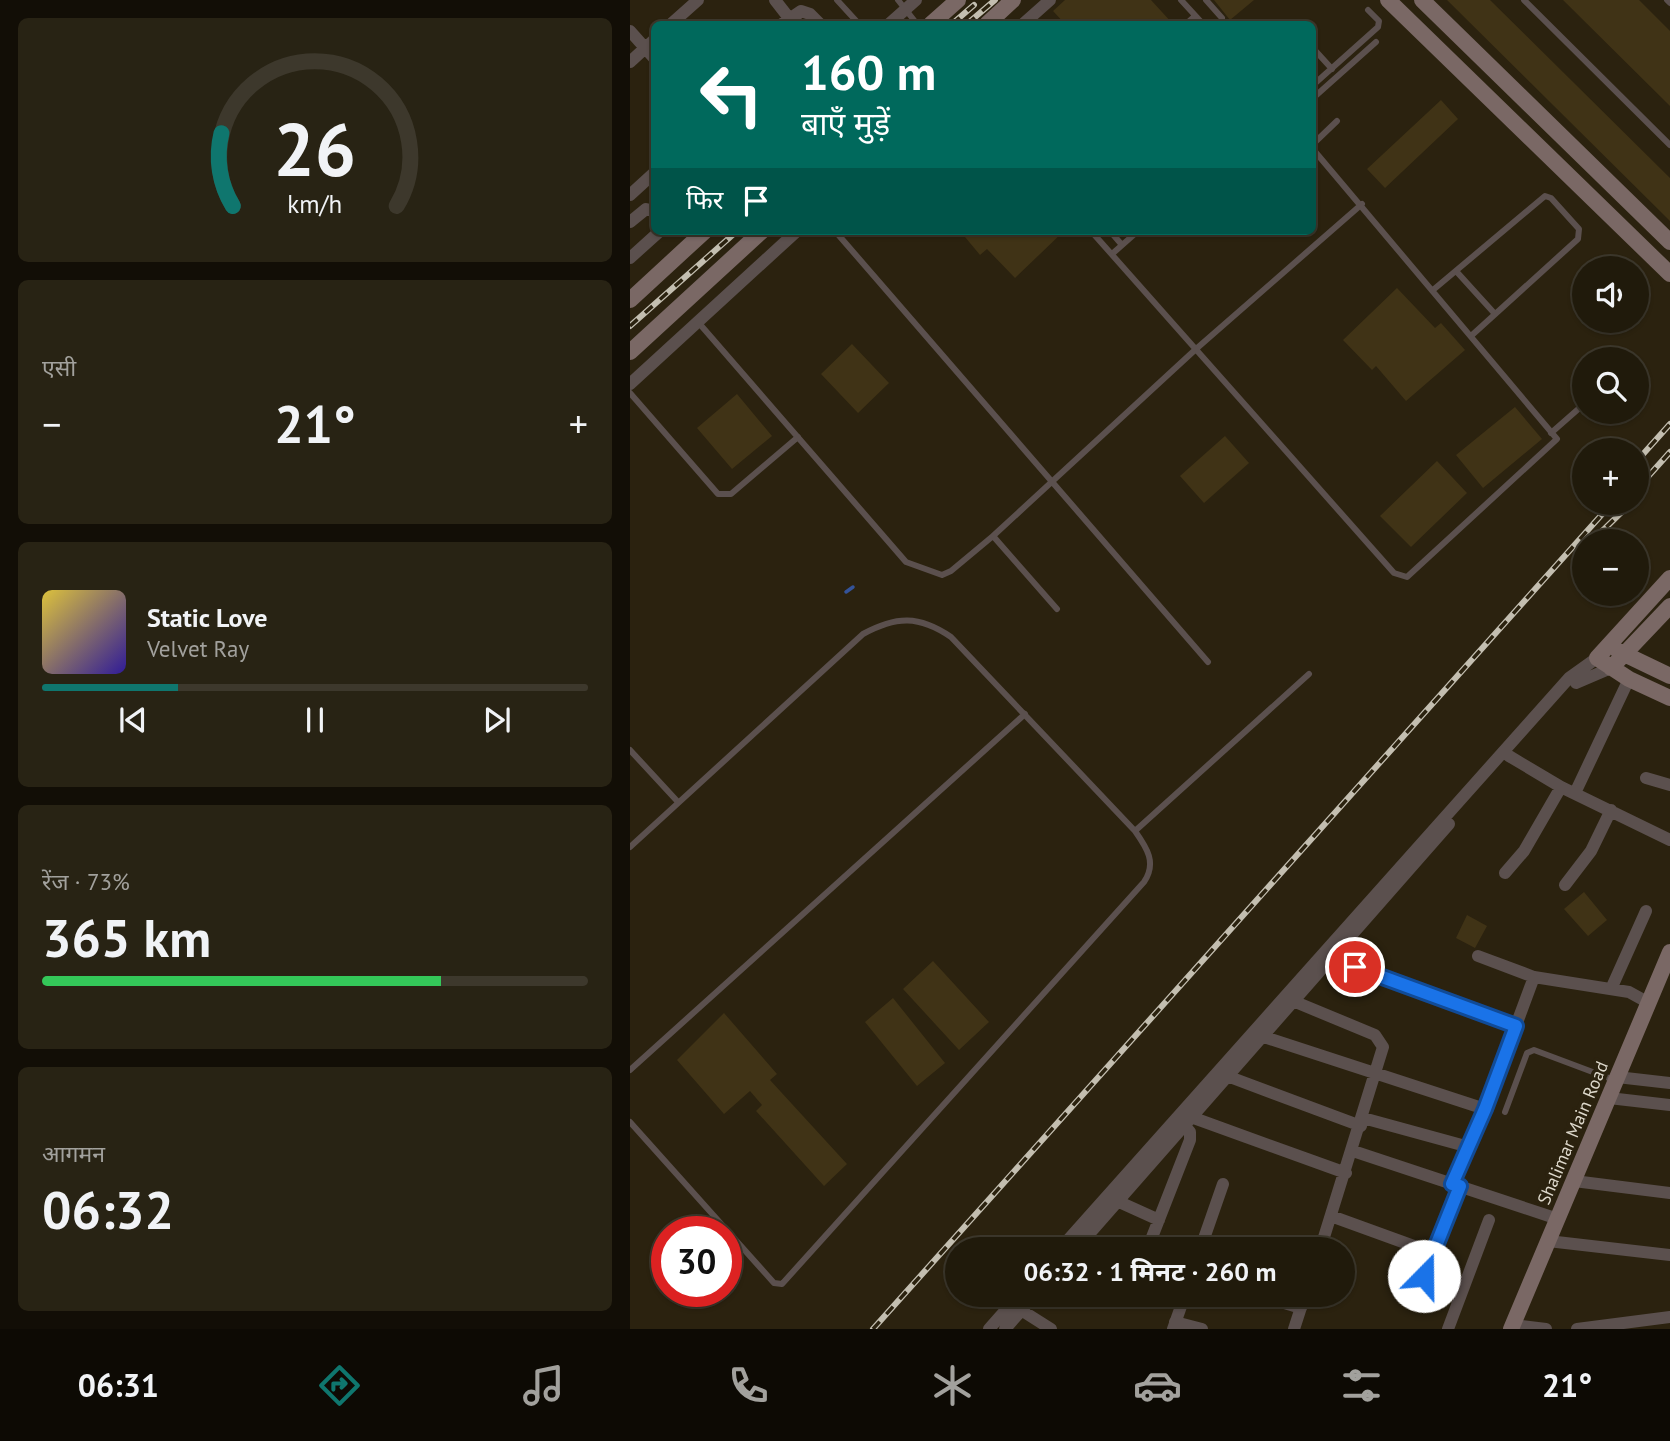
<!DOCTYPE html>
<html lang="hi">
<head>
<meta charset="utf-8">
<style>
  body { margin:0; font-family:"PT Sans","Noto Sans Devanagari",sans-serif; background:#282314; color:#f1f3f6; height:100vh; display:flex; flex-direction:column; font-size:26px; white-space:nowrap }
  * { box-sizing:border-box; margin:0 }
  p { font-size:23px; color:#a2a19d }
  .icon { flex:none; width:38px; height:38px; fill:none; stroke:currentColor; stroke-width:2; stroke-linecap:round; stroke-linejoin:round }
  .map { position:relative; flex:1; overflow:hidden }
  .sheet { display:flex; flex-direction:column; gap:18px; padding:18px; background:#120e06; width:630px }
  .sheet>* { flex:none }
  .hud { position:absolute; left:21px; top:21px; width:665px; height:214px; border-radius:10px; box-shadow:0 2px 5px #0004,0 0 0 2px #3d382c; background:#00695c; color:#fff; overflow:hidden }
  .controls { position:absolute; left:942px; top:256px; display:grid; gap:14px }
  .controls a { display:grid; place-items:center; width:77px; height:77px; border-radius:50%; background:#201a0b; box-shadow:0 2px 5px #0004,0 0 0 2px #3d382c; font-size:35px }
  .speed { position:absolute; left:21px; top:1216px; display:flex; gap:14px; font-size:35px; font-weight:700; text-align:center }
  .speed>* { display:grid; place-content:center; width:91px; height:91px; border-radius:50%; background:#201a0b; box-shadow:0 2px 5px #0004,0 0 0 2px #3d382c; line-height:1 }
  .speed .limit { border:10px solid #d22; background:#fff; color:#111 }
  .pin { position:absolute; display:grid; place-items:center; width:60px; height:60px; color:#fff; margin:-30px; border:4px solid #fff; border-radius:50%; box-shadow:0 2px 7px #0007 }
  .me { position:absolute; width:77px; margin:-38px; rotate:22deg; stroke-linejoin:round; filter:drop-shadow(0 0 5px #0008) }
  .turn { display:flex; align-items:center; gap:24px; height:147px; padding:0 35px; font-size:32px }
  .turn .icon { width:91px; height:91px; stroke-width:2.5 }
  .turn b { display:block; font-size:49px; line-height:60px }
  .then { display:flex; align-items:center; height:66px; padding:0 35px; background:#0003; gap:14px; font-size:26px }
  .big { font-size:52px; font-weight:700; line-height:1.1 }
  .sheet .card { flex:1; display:flex; flex-direction:column; justify-content:center; gap:10px; min-width:0; padding:0 24px; border-radius:10px; background:#282314 }
  .sheet .dial { align-items:center; gap:0 }
  .dial svg { height:182px; overflow:visible; fill:none; stroke:#3d382c; stroke-width:7; stroke-linecap:round; text-anchor:middle }
  .dial text { fill:#f1f3f6; stroke:none }
  .song { display:flex; align-items:center; gap:21px }
  .cover { width:84px; height:84px; border-radius:10px; background:linear-gradient(135deg,hsl(50 70% 55%),hsl(250 70% 35%)) }
  .played { height:7px; border-radius:4px; background:linear-gradient(90deg,#0f766e 25%,#3d382c 25%) }
  .keys { display:flex; justify-content:space-around; direction:ltr }
  .heat { display:flex; justify-content:space-between; align-items:center; font-size:38px; direction:ltr }
  .charge { height:10px; border-radius:5px; background:linear-gradient(90deg,#34c759 73%,#3d382c 0) }
  .trip { position:absolute; left:315px; top:1237px; width:410px; height:70px; border-radius:35px; background:#201a0b; box-shadow:0 2px 5px #0004,0 0 0 2px #3d382c; font-weight:700; line-height:70px; text-align:center }
  .tab-bar { display:flex; height:112px; justify-content:space-around; align-items:center; background:#0d0a04; color:#a2a19d }
  .tab-bar .icon { width:49px; height:49px }
  .tab-bar .active { color:#0f766e }
  .tab-bar b { font-size:32px; color:#f1f3f6 }
  main { display:flex; flex:1; min-height:0 }
  .map>svg:first-child { display:block }
  .lines { fill:none; stroke-linecap:round; stroke-linejoin:round }
  .stream { stroke:#345399; stroke-width:3.5 }
  .building { fill:#403316 }
  .lane { stroke:#5b504e; stroke-width:6 }
  .street { stroke:#5b504e; stroke-width:12 }
  .secondary { stroke:#7a6865; stroke-width:16 }
  .rail-casing { stroke:#c3beb0; stroke-width:6 }
  .rail { stroke:#2b220f; stroke-width:3.5; stroke-dasharray:10; stroke-linecap:butt }
  .route-casing { stroke:#114b97; stroke-width:18 }
  .route { stroke:#1a73e8; stroke-width:12 }
  .labels { text-anchor:middle; stroke-width:7; stroke-linejoin:round; paint-order:stroke }
  .street-label { font-size:18px; fill:#ddd8cb; stroke:#2b220f }
</style>
</head>
<body>
<main>
<section class="sheet">
<div class="card dial"><svg viewBox="0 0 100 80">
<path d="M14 69A42 42 0 1 1 86 69"/>
<path d="M14 69A42 42 0 0 1 9 37" stroke="#0f766e"/>
<text x="50" y="56" font-size="32" font-weight="700">26</text>
<text x="50" y="72" font-size="11">km/h</text>
</svg></div>
<div class="card"><p>एसी</p>
<div class="heat"><a>−</a><b class="big">21°</b><a>+</a></div>
</div>
<div class="card">
<div class="song"><i class="cover"></i><div><b>Static Love</b><p>Velvet Ray</p></div></div>
<div class="played"></div>
<div class="keys"><svg class="icon" aria-label="previous" viewBox="0 0 24 24"><path d="M18 5L8 12l10 7zM5 5v14"/></svg><svg class="icon" aria-label="pause" viewBox="0 0 24 24"><path d="M8 5v14M16 5v14"/></svg><svg class="icon" aria-label="next" viewBox="0 0 24 24"><path d="M6 5l10 7-10 7zM19 5v14"/></svg></div>
</div>
<div class="card"><p>रेंज · 73%</p><b class="big">365 km</b><div class="charge"></div></div>
<div class="card"><p>आगमन</p><b class="big">06:32</b></div>
</section>
<div class="map">
<svg width="1040" height="1329" viewBox="0 0 1040 1329">
  <rect width="100%" height="100%" fill="#2b220f"/>
  <g class="lines">
    <path class="stream" d="M 216,592 L 223,587"/>
  </g>
  <path class="building" d="M 435,0 L 521,0 L 543,24 L 435,24 L 423,11 Z
    M 584,0 L 624,0 L 600,20 Z
    M 817,0 L 860,0 L 1040,178 L 1040,221 Z
    M 933,0 L 1009,0 L 1040,31 L 1040,106 Z
    M 811,100 L 828,119 L 755,188 L 737,169 Z
    M 330,231 L 434,231 L 385,278 L 357,249 L 350,255 Z
    M 767,288 L 805,328 L 811,323 L 835,350 L 776,401 L 746,366 L 742,370 L 713,340 Z
    M 222,344 L 259,383 L 228,413 L 191,374 Z
    M 107,394 L 142,436 L 102,469 L 67,428 Z
    M 885,407 L 912,439 L 853,488 L 826,455 Z
    M 595,436 L 619,463 L 574,503 L 550,476 Z
    M 807,461 L 837,493 L 781,547 L 750,516 Z
    M 954,892 L 977,920 L 958,936 L 934,909 Z
    M 837,915 L 857,926 L 845,948 L 826,938 Z
    M 303,961 L 359,1022 L 329,1050 L 273,989 Z
    M 263,998 L 315,1063 L 287,1086 L 235,1022 Z
    M 94,1013 L 147,1074 L 140,1080 L 217,1164 L 194,1186 L 126,1111 L 132,1105 L 120,1091 L 94,1114 L 47,1060 Z"/>
  <g class="lines">
    <path class="lane" d="M 207,0 L 229,24
      M 268,0 L 287,24
      M 551,0 L 573,24
      M 576,0 L 592,18
      M 894,0 L 1040,145
      M 1037,0 L 1040,3
      M 556,24 L 565,16
      M 682,47 L 702,69
      M 682,86 L 748,27 L 749,21 L 738,10
      M 682,99 L 746,42
      M 682,145 L 707,121
      M 205,231 L 578,662
      M 461,231 L 764,573 L 777,577 L 927,439 L 682,148
      M 480,231 L 492,245
      M 482,254 L 508,231
      M 826,271 L 865,314
      M 803,290 L 915,196 L 921,198 L 949,229 L 948,239 L 841,336
      M 68,322 L 276,562 L 312,575 L 321,571 L 363,536 L 566,349 L 732,204
      M 0,393 L 88,494 L 101,494 L 168,437
      M 921,433 L 954,404
      M 363,536 L 427,609
      M 0,750 L 48,802
      M 505,831 L 679,674
      M 0,847 L 233,634 C 266,616 289,615 321,637 L 505,831 C 517,848 527,863 514,882 L 152,1284 L 144,1283 L 0,1122
      M 0,1070 L 395,714
      M 875,1112 L 897,1053 L 904,1050 L 984,1080"/>
    <path class="street" d="M 145,0 L 159,18 L 169,24
      M 41,24 L 68,0
      M 152,24 L 171,11 L 180,14 L 190,24
      M 259,24 L 286,0
      M 393,24 L 420,0
      M 0,31 L 24,58
      M 0,62 L 24,40
      M 0,195 L 24,173
      M 0,222 L 16,209 L 24,211
      M 0,258 L 30,231
      M 0,384 L 167,231
      M 946,683 L 981,668
      M 879,756 L 931,787
      M 1016,778 L 1040,785
      M 945,793 L 999,679
      M 875,873 L 894,851 L 931,787 L 1040,840
      M 935,885 L 961,851 L 981,810
      M 848,956 L 904,977 L 999,992 L 1019,1003
      M 702,958 L 886,1026
      M 981,989 L 1016,911
      M 663,1001 L 745,1035 L 753,1047 L 690,1250
      M 631,1036 L 855,1109
      M 597,1076 L 731,1126
      M 987,1077 L 1040,1083
      M 979,1098 L 1040,1105
      M 561,1117 L 716,1173
      M 733,1118 L 839,1147
      M 723,1151 L 928,1219
      M 944,1181 L 1040,1193
      M 823,1184 L 855,1109 L 904,977
      M 487,1201 L 529,1220
      M 701,1216 L 803,1253
      M 918,1241 L 1040,1255
      M 429,1250 L 939,678 L 967,658
      M 445,1250 L 819,824
      M 517,1250 L 560,1140 L 560,1132 L 554,1125
      M 570,1250 L 593,1184
      M 628,1295 L 671,1308
      M 784,1299 L 830,1186
      M 391,1310 L 421,1329
      M 545,1322 L 572,1329
      M 883,1325 L 916,1329
      M 359,1329 L 389,1295
      M 375,1329 L 405,1295
      M 543,1329 L 555,1295
      M 664,1329 L 675,1295
      M 818,1329 L 859,1220
      M 947,1329 L 1040,1317"/>
    <path class="secondary" d="M 758,0 L 1040,274
      M 792,0 L 1040,242
      M 301,24 L 328,0
      M 357,24 L 383,0
      M 0,300 L 75,231
      M 0,352 L 132,231
      M 1040,578 L 967,658 L 999,679 L 1040,698
      M 988,651 L 1040,676
      M 981,668 L 1040,606
      M 881,1329 L 1040,952"/>
    <g class="rail-casing">
      <path id="rail" d="M 322,24 L 344,5
        M 337,24 L 365,0
        M 0,326 L 107,231
        M 1006,462 L 1040,424
        M 1006,490 L 1040,452
        M 962,541 L 1002,502
        M 243,1329 L 983,502"/>
    </g>
    <use href="#rail" class="rail"/>
  </g>
  <g class="lines">
    <g class="route-casing">
      <path id="route" d="M 725,967 L 886,1026 L 855,1109 L 822,1184 L 830,1186 L 794,1276"/>
    </g>
    <use href="#route" class="route"/>
  </g>
  <g class="labels">
    <g class="street-label">
      <text transform="translate(943 1133) rotate(-67)" y="6">Shalimar Main Road</text>
    </g>
  </g>
</svg>
<div class="controls">
<a><svg class="icon" aria-label="sound" viewBox="0 0 24 24"><path d="M4 9h4l5-4v14l-5-4H4zM17 9q2 3 0 6"/></svg></a>
<a><svg class="icon" aria-label="search" viewBox="0 0 24 24"><circle cx="10" cy="10" r="6"/><path d="M15 15l6 6"/></svg></a>
<a>+</a>
<a>−</a>
</div>
<div class="speed"><div class="limit">30</div></div>
<div class="pin" style="left:725px;top:967px;background:#d93025"><svg class="icon" aria-label="arrive" viewBox="0 0 24 24"><path d="M6 21V4h12l-3 4 3 4H6"/></svg></div>
<svg class="me" style="left:794px;top:1276px" viewBox="-20 -20 40 40"><circle r="19" fill="#fff"/><path d="M0-13L10 11 0 6-10 11z" fill="#1a73e8"/></svg>
<div class="trip">06:32 · 1 मिनट · 260 m</div>
<div class="hud">
<div class="turn"><svg class="icon" aria-label="left" viewBox="0 0 24 24"><path d="M17 20v-9H6M10 6l-5 5 5 5"/></svg><div><b>160 m</b>बाएँ मुड़ें</div></div>
<div class="then">फिर<svg class="icon" aria-label="arrive" viewBox="0 0 24 24"><path d="M6 21V4h12l-3 4 3 4H6"/></svg></div>
</div>
</div>
</main>
<nav class="tab-bar">
<b>06:31</b>
<svg class="icon active" aria-label="directions" viewBox="0 0 24 24"><path d="M12 3l9 9-9 9-9-9zM9 14v-3h6M13 9l2 2-2 2"/></svg>
<svg class="icon" aria-label="music" viewBox="0 0 24 24"><path d="M9 18V5l10-2v13"/><circle cx="6" cy="18" r="3"/><circle cx="16" cy="16" r="3"/></svg>
<svg class="icon" aria-label="phone" viewBox="0 0 24 24"><path d="M5 4h4l2 5-3 2q2 4 5 5l2-3 5 2v4C11 20 4 13 5 4z"/></svg>
<svg class="icon" aria-label="climate" viewBox="0 0 24 24"><path d="M12 3v18M4 7l16 10M4 17L20 7"/></svg>
<svg class="icon" aria-label="car" viewBox="0 0 24 24"><path d="M5 17H2v-5l4-1 3-4h7l3 4 3 1v5h-3M9 17h6M6 11h13"/><circle cx="7" cy="17" r="2"/><circle cx="17" cy="17" r="2"/></svg>
<svg class="icon" aria-label="filters" viewBox="0 0 24 24"><path d="M4 7h16M4 17h16"/><circle cx="9" cy="7" r="2"/><circle cx="15" cy="17" r="2"/></svg>
<b>21°</b>
</nav>
</body>
</html>
